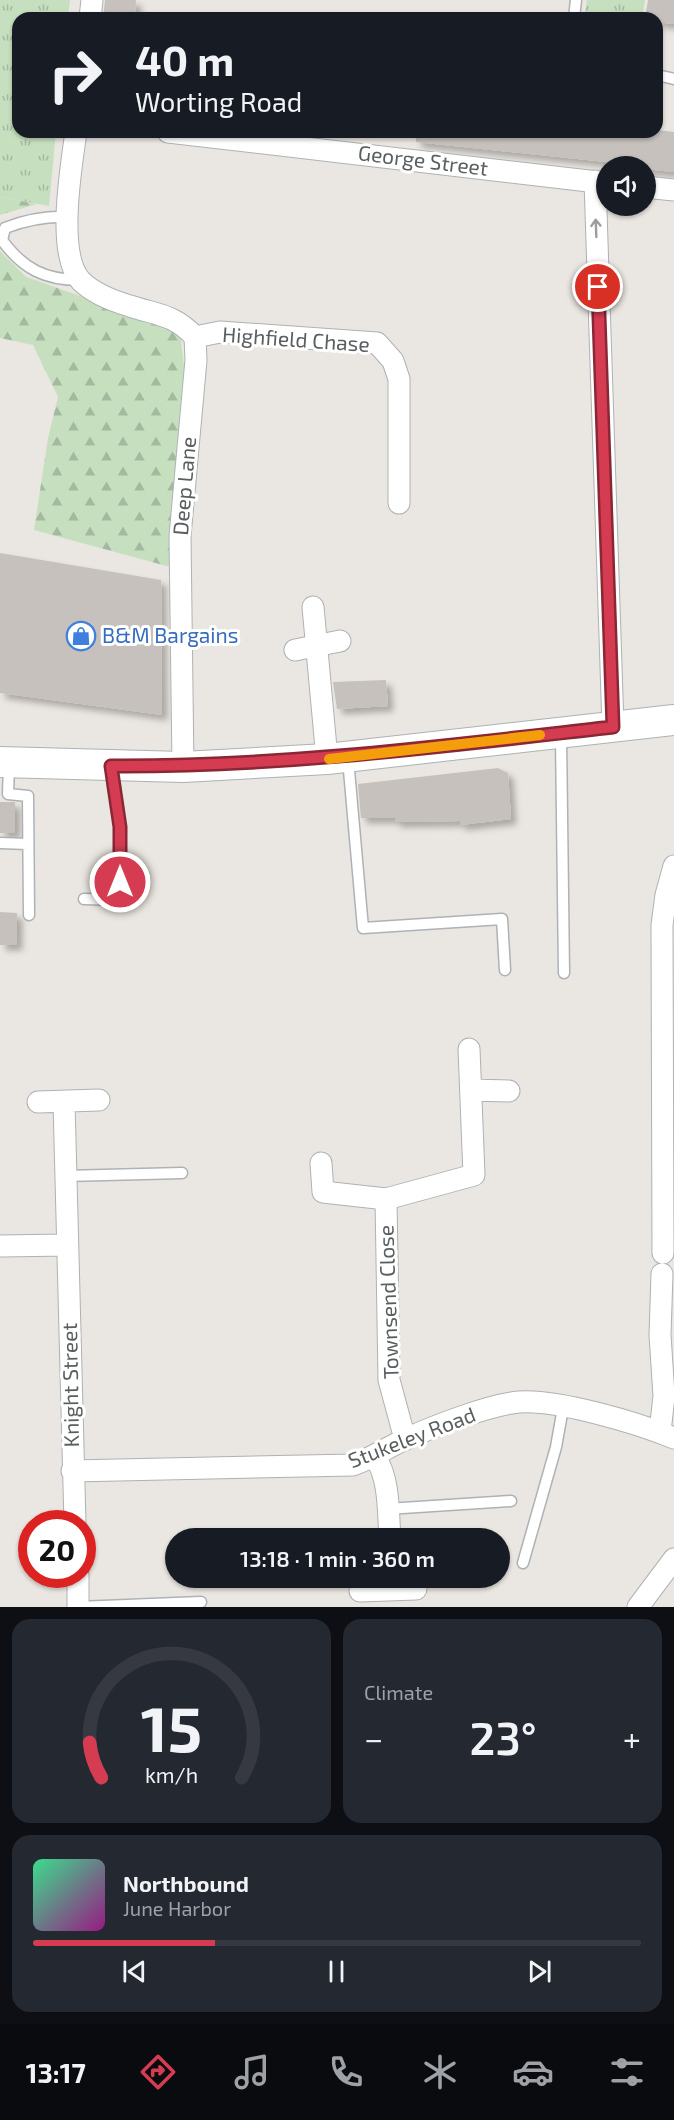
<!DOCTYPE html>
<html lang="en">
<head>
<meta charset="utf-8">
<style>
  body { margin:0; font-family:"Exo 2",sans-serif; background:#242831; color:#f1f3f6; height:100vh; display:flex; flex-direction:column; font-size:22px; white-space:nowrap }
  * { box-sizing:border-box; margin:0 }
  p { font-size:20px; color:#9ea1a6 }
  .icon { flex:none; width:33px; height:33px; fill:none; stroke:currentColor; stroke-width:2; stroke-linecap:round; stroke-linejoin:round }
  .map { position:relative; height:1607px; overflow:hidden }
  .details { display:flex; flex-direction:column; gap:12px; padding:12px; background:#0d0f14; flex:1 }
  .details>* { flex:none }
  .banner { position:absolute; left:12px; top:12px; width:651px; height:126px; border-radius:18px; box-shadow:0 2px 4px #0004; background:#171b24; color:#f1f3f6; overflow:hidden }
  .controls { position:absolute; left:596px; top:156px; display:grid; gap:12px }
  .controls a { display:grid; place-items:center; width:60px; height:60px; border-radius:50%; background:#171b24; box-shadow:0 2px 4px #0004; font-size:30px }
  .speed { position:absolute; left:18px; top:1510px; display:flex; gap:12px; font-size:30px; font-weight:700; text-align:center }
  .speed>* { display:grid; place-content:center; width:78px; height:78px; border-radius:50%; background:#171b24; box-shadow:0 2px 4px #0004; line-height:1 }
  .speed .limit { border:9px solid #d22; background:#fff; color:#111 }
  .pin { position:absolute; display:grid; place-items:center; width:51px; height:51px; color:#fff; margin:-26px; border:3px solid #fff; border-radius:50%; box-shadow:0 2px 6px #0007 }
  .me { position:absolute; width:66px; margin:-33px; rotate:0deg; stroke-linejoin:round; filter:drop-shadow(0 0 4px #0008) }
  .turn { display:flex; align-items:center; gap:21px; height:126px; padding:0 24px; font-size:27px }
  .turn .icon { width:78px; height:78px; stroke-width:2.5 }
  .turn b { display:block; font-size:42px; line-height:51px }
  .big { font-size:45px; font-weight:600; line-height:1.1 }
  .details .tile { flex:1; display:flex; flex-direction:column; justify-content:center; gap:9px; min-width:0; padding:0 21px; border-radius:18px; background:#242831 }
  .details .dial { align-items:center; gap:0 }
  .dial svg { height:156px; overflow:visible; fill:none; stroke:#363941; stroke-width:7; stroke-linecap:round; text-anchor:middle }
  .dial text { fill:#f1f3f6; stroke:none }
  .song { display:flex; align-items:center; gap:18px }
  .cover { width:72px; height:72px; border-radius:9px; background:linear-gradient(135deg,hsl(150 70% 55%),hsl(310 70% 35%)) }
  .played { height:6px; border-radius:3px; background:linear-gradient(90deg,#d53c51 30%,#363941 30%) }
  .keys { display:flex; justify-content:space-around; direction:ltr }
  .heat { display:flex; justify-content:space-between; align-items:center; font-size:33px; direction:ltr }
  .details .tiles { flex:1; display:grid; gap:12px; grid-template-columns:1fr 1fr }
  .tile:last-child { grid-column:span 2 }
  .trip { position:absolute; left:165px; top:1528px; width:345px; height:60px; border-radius:30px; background:#171b24; box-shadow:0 2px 4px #0004; font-weight:600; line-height:60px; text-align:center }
  .tab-bar { display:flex; height:96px; justify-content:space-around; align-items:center; background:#090b0e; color:#9ea1a6 }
  .tab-bar .icon { width:42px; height:42px }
  .tab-bar .on { color:#d53c51 }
  .tab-bar b { font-size:27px; color:#f1f3f6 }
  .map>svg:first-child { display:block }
  .grass { fill:url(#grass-tufts) }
  .forest { fill:url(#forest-firs) }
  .building { fill:#c6c1bd; filter:url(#shadow) }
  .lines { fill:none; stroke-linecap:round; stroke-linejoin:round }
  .lane-casing { stroke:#aeb2b5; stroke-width:13 }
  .street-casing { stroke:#aeb2b5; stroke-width:23 }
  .secondary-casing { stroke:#adb2b5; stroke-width:32 }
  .lane { stroke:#fff; stroke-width:10 }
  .street { stroke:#fff; stroke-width:21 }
  .secondary { stroke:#fff; stroke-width:30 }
  .oneway { stroke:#9b9ea0 }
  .route-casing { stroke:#8a2735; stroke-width:15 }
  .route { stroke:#d53c51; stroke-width:10 }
  .slow { stroke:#f59e0b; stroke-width:10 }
  .labels { text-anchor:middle; stroke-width:6; stroke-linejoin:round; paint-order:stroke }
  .street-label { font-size:21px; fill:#595e60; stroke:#fff }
  .shop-label { font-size:21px; fill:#366cbe; stroke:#fff; text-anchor:start }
</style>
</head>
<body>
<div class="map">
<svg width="674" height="1607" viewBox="0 0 674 1607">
  <defs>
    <pattern id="grass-tufts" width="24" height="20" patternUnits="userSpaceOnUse" patternTransform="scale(1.5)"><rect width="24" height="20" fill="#c6e0bf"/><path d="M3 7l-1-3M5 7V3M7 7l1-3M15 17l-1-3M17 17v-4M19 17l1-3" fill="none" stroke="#a4b99f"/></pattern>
    <pattern id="forest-firs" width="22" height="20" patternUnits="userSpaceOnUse" patternTransform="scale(1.5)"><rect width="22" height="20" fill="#c6e0bf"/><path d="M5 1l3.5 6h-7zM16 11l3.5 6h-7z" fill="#a4b99f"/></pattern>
    <filter id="shadow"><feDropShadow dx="5.5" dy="5.5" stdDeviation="3" flood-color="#0004"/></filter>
  </defs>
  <rect width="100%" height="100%" fill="#eae6e1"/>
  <path class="grass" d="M 0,0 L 70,0 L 68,18 L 18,18 L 18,132 L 56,132 L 49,206 L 0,197 Z
    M 587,0 L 645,0 L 642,18 L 584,18 Z"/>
  <path class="forest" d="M 0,197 L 37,204 L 0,215 Z
    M 0,251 L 26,277 L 180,331 L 186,385 L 174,568 L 34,530 L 48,438 L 58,397 L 33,345 L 0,338 Z"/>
  <path class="building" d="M 105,0 L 136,0 L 135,18 L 103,18 Z
    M 648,0 L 674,0 L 674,24 L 657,22 L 657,18 L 645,18 Z
    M 657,130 L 674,132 L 674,172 L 645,169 L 645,166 L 416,142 L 416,132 Z
    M 0,553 L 161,580 L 162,715 L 0,693 Z
    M 386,680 L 388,706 L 337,709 L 333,682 Z
    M 498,768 L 508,773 L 511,819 L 460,825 L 460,821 L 395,822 L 395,818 L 361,818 L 358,784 Z
    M 0,802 L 15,802 L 15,833 L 0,833 Z
    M 0,912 L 17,913 L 17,945 L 0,945 Z"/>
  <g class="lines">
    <g class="lane-casing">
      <path id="lane" d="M 574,18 L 576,0
        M 657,75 L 674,79
        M 68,217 C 45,216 26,220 5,228 L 2,240 C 23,269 45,280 80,280
        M 561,736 L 564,973
        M 348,759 L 363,928 L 502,919 L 505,970
        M 9,765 L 8,794 L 28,796 L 29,915
        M 0,843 L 28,844
        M 84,899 L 120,900 L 120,827 L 111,767
        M 65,1176 L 182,1173
        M 387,1509 L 511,1501
        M 523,1563 L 556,1447 L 563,1408
        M 78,1607 L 201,1602"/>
    </g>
    <g class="street-casing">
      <path id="street" d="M 90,18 L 92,0
        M 76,132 C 71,167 56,255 81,281 C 94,294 113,301 130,306 C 157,315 174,314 195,337 L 196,360 L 180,536 L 183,767
        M 168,132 L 606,183
        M 595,181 L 613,727
        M 645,187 L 674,190
        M 195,337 L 220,332 L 377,343 L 393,361 L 399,379 L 399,503
        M 313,607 L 327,759
        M 295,650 L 340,641
        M 471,1090 L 509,1091
        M 38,1102 L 99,1100
        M 64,1102 L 75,1524
        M 321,1163 L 323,1192 L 386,1199
        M 0,1246 L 67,1245
        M 663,1253 L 662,925 L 666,895 L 674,866
        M 660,1432 L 664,1396 L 660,1335 L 662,1274
        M 405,1439 L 389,1380 L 386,1199 L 474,1175 L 469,1049
        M 375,1457 C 390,1479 388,1513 390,1539
        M 72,1471 L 353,1465 C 372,1458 388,1447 406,1439 C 434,1426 489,1405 519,1402 C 557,1399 638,1423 674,1438
        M 78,1575 L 78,1607
        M 360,1591 L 416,1589
        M 638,1607 L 674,1559"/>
    </g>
    <g class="secondary-casing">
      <path id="secondary" d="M 0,762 L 183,767 L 327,759 L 674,720"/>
    </g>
    <use href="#lane" class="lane"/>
    <use href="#street" class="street"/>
    <use href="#secondary" class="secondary"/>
  </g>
  <defs><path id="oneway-shaft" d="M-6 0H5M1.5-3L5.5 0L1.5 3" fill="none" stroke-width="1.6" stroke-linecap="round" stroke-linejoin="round" transform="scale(1.5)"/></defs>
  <use class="oneway" href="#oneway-shaft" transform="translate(596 228) rotate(-92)"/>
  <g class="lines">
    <g class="route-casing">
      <path id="route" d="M 120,882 L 120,827 L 111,766 C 280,767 445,746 613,727 L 598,287"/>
    </g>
    <use href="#route" class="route"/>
    <path class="slow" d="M 329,759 L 540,735"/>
  </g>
  <defs>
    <g id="shop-ring" transform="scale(1.5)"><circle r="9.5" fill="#fff" stroke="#3f7fe0" stroke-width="1.5"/><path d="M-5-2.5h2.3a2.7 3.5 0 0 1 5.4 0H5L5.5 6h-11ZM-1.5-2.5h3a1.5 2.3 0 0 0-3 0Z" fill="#3f7fe0"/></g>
  </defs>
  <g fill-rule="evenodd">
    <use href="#shop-ring" x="81" y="636"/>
  </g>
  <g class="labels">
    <g class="street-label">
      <text transform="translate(423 161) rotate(7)" y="7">George Street</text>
      <text transform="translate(296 340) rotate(4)" y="7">Highfield Chase</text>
      <text transform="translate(185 486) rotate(-85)" y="7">Deep Lane</text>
      <text transform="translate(389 1302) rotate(-92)" y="7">Townsend Close</text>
      <text transform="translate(71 1385) rotate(-91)" y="7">Knight Street</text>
      <text transform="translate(412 1438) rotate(-21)" y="7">Stukeley Road</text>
    </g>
    <g class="shop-label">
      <text x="102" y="643">B&amp;M Bargains</text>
    </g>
  </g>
</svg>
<div class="controls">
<a><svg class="icon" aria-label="sound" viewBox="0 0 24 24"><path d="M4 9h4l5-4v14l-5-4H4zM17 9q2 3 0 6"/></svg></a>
</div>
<div class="speed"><div class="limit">20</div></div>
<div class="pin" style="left:598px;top:287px;background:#d93025"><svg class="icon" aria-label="arrive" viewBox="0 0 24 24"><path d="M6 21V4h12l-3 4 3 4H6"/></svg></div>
<svg class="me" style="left:120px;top:882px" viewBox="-20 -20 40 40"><circle r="17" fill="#d53c51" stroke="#fff" stroke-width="3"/><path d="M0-11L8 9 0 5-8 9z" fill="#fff"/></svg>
<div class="trip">13:18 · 1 min · 360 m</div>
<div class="banner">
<div class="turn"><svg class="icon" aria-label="right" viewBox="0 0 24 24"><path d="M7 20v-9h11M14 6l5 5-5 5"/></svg><div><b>40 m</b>Worting Road</div></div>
</div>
</div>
<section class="details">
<div class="tiles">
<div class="tile dial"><svg viewBox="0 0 100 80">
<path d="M14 69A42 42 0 1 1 86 69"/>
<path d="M14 69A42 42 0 0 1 8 51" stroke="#d53c51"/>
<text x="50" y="56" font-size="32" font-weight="700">15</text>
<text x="50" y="72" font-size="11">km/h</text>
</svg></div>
<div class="tile"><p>Climate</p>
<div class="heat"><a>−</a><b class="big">23°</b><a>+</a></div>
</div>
<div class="tile">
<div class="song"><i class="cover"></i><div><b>Northbound</b><p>June Harbor</p></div></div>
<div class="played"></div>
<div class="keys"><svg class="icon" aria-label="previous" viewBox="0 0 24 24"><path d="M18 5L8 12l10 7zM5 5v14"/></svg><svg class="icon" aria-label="pause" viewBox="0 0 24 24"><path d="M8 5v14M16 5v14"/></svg><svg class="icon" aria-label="next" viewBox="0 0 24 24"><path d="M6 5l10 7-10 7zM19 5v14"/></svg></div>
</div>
</div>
</section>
<nav class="tab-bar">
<b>13:17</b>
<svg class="icon on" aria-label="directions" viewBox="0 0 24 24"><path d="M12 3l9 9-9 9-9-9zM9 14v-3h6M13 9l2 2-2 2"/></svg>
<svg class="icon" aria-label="music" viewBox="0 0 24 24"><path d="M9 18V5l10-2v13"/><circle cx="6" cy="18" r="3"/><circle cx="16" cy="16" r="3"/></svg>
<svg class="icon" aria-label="phone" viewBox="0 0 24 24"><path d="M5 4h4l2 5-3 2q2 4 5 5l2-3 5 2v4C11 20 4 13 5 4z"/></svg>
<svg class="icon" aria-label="climate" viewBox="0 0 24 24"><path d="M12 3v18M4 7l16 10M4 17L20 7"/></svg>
<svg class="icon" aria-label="car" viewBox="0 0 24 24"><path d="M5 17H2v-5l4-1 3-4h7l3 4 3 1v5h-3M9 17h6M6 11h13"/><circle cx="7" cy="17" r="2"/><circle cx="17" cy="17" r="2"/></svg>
<svg class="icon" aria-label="filters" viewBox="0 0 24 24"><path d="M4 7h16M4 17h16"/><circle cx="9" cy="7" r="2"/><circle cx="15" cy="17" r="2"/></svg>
</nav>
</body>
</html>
